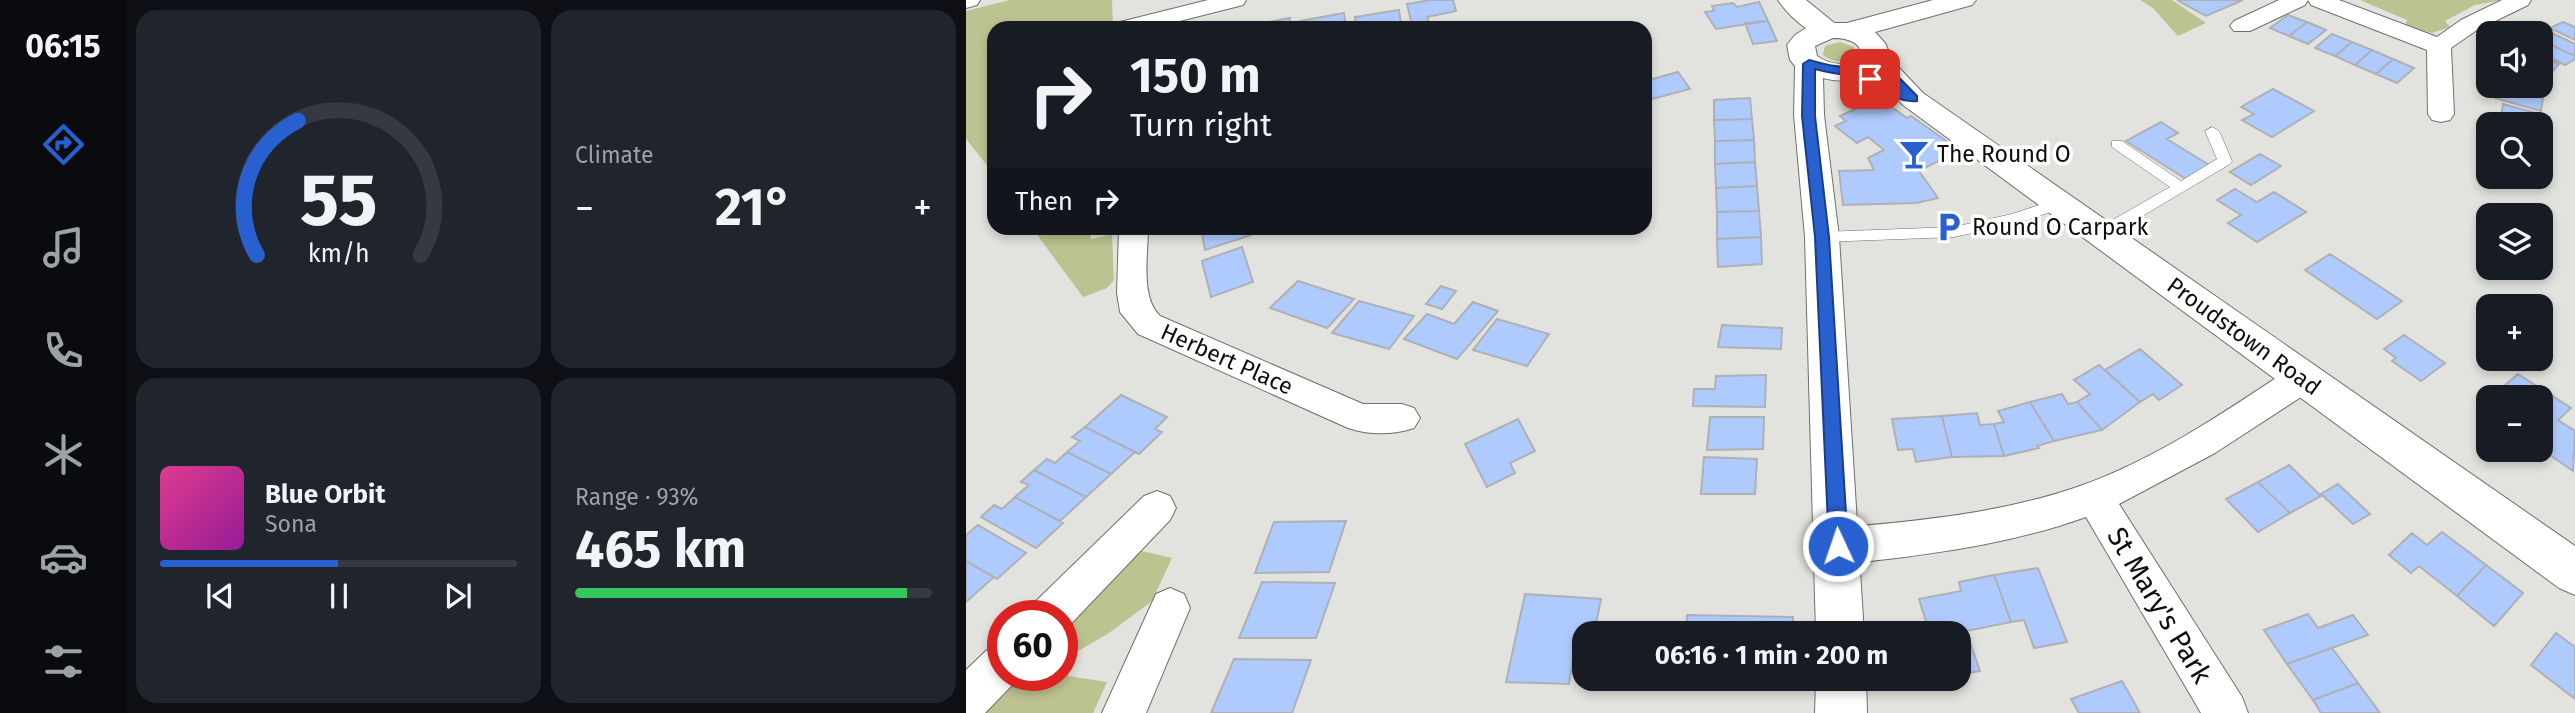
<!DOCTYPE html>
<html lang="en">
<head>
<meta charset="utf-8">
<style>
  body { margin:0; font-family:"Fira Sans",sans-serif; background:#20242c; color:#f1f3f6; height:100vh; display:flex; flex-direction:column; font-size:26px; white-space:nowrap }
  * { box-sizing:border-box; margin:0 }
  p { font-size:23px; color:#9ea1a6 }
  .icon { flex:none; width:38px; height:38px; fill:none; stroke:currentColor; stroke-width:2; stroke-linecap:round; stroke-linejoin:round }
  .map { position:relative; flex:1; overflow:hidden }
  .sheet { display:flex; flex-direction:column; gap:10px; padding:10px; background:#0d0f14; width:840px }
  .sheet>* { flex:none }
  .top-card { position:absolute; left:21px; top:21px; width:665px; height:214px; border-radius:21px; box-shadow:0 4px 10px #0003; background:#171b24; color:#f1f3f6; overflow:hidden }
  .tools { position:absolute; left:1510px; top:21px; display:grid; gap:14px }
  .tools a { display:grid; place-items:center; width:77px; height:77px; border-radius:14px; background:#171b24; box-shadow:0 4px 10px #0003; font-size:35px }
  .speed { position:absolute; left:21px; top:600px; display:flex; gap:14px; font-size:35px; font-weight:700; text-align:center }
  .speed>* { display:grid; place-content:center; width:91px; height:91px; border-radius:50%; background:#171b24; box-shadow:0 4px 10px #0003; line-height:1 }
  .speed .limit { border:10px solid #d22; background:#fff; color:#111 }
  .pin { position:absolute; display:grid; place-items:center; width:60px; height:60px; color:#fff; margin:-30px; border-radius:14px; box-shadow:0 4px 10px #0006 }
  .me { position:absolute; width:77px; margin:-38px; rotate:357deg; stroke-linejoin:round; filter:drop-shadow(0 0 5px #0008) }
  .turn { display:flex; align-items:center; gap:24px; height:147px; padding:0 28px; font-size:32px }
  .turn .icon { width:91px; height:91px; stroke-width:2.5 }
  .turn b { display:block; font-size:49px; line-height:60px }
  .then { display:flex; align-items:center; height:66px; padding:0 28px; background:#0003; gap:14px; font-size:26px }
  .big { font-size:52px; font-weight:700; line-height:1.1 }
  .sheet .tile { flex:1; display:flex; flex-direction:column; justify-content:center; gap:10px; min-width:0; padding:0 24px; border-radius:21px; background:#20242c }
  .sheet .dial { align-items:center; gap:0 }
  .dial svg { height:182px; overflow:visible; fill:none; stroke:#363941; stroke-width:7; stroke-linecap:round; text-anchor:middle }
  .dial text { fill:#f1f3f6; stroke:none }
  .song { display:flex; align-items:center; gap:21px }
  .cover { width:84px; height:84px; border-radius:10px; background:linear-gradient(135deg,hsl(330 70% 55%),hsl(300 70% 35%)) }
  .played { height:7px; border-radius:4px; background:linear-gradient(90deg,#2861cf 50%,#363941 50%) }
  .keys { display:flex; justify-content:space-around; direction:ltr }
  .heat { display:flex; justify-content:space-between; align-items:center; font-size:38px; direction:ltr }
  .charge { height:10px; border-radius:5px; background:linear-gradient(90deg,#34c759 93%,#363941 0) }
  .sheet .tiles { flex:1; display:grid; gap:10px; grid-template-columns:repeat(2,1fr) }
  .trip { position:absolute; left:606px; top:621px; width:399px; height:70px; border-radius:21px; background:#171b24; box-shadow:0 4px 10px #0003; font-weight:700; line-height:70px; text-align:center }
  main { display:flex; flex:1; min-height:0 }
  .tab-bar { display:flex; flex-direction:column; width:126px; justify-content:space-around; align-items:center; background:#090b0e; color:#9ea1a6 }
  .tab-bar .icon { width:49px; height:49px }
  .tab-bar .on { color:#2861cf }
  .tab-bar b { font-size:32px; color:#f1f3f6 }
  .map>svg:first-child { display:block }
  .green { fill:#bdc291 }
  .building { fill:#afcbfe; stroke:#aeb0b5; stroke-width:2 }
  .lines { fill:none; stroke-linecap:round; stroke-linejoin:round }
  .service-casing { stroke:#6f706b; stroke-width:1 }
  .minor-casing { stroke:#6f706b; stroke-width:2 }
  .secondary-casing { stroke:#6f706b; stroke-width:2 }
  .primary-casing { stroke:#6f706b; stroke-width:2 }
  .service { fill:#fff; fill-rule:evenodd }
  .minor { fill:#fff; fill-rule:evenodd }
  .secondary { fill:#fff; fill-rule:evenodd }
  .primary { fill:#fff; fill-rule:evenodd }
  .route { fill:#2861cf; stroke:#1a3f87; stroke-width:2 }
  .labels { text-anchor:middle; stroke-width:7; stroke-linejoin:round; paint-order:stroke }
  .poi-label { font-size:23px; fill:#0e0e0d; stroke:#fff; text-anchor:start }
  .street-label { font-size:23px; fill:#0e0e0d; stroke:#fff }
  .near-street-label { font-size:28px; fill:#0e0e0d; stroke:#fff }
</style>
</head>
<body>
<main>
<nav class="tab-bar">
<b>06:15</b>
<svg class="icon on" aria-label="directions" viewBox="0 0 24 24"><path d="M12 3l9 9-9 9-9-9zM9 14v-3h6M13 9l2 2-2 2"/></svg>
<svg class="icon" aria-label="music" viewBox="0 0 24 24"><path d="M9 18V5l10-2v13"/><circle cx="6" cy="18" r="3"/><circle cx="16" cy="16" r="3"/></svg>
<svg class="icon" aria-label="phone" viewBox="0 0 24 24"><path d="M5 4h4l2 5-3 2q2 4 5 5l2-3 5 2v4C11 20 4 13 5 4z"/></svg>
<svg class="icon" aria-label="climate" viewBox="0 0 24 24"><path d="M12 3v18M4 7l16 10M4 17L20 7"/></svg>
<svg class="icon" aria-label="car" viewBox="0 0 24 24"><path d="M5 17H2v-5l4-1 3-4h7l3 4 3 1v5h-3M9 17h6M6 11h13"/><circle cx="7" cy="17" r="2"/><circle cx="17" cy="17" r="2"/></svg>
<svg class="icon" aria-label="filters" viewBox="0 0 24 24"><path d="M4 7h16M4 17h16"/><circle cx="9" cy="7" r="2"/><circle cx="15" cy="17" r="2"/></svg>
</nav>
<section class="sheet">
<div class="tiles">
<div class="tile dial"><svg viewBox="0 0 100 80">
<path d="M14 69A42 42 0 1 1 86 69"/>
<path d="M14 69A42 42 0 0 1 32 10" stroke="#2861cf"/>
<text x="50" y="56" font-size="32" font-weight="700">55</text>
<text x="50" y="72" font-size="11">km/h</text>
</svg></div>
<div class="tile"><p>Climate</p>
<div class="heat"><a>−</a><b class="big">21°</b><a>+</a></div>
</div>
<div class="tile">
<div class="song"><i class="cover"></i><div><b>Blue Orbit</b><p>Sona</p></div></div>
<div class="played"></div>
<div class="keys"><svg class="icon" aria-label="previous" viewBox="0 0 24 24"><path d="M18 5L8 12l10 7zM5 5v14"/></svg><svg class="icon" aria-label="pause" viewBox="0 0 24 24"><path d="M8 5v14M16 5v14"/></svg><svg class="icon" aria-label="next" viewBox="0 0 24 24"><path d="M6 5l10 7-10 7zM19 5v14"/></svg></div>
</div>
<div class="tile"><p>Range · 93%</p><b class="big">465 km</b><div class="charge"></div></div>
</div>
</section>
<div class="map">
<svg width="1609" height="713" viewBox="0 0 1609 713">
  <rect width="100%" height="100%" fill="#e2e3de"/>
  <path class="green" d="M 44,0 L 146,0 L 147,28 L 28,28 L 28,174 L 0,139 L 0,11 Z
    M 1174,0 L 1206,0 L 1240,23 L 1212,36 L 1187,8 Z
    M 1394,0 L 1536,0 L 1509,5 L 1479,21 L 1484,27 L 1466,33 L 1439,26 L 1441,20 Z
    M 874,42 L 888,47 L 889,56 C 879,63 866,63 857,55 L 859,46 Z
    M 66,228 L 125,228 L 125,239 L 146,234 L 148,280 L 141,288 L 117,297 Z
    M 171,550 L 206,558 L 186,601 L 143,633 L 107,654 L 102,676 L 141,682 L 127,713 L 9,713 L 46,676 L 96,676 L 96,625 Z"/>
  <path class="building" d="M 464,0 L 487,0 L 490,11 L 461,17 L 463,22 L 446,25 L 441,4 Z
    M 1211,0 L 1277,0 L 1240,16 Z
    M 793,2 L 802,21 L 750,29 L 739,12 L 748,11 L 746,6 L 767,3 L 771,7 Z
    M 433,10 L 435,24 L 422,28 L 390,28 L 389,17 Z
    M 378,13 L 380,28 L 334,28 L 334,21 Z
    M 1322,15 L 1341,22 L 1323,36 L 1304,28 Z
    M 324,18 L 325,28 L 275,28 L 275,27 Z
    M 802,21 L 811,41 L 787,44 L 779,23 Z
    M 1341,22 L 1360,30 L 1342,44 L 1323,36 Z
    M 1597,22 L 1609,27 L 1609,40 L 1584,28 Z
    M 1586,33 L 1609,44 L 1609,56 L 1575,40 Z
    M 1366,34 L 1386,42 L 1369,56 L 1349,48 Z
    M 1575,40 L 1609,56 L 1609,59 L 1599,65 L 1575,53 Z
    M 1386,42 L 1406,50 L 1389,65 L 1369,56 Z
    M 1406,50 L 1427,59 L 1410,74 L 1389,65 Z
    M 1575,57 L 1593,64 L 1585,73 L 1575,69 Z
    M 1427,59 L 1448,68 L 1431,83 L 1410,74 Z
    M 712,72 L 724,89 L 679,101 L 679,73 L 683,80 Z
    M 1531,86 L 1578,86 L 1577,98 Z
    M 1531,86 L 1577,98 L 1575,111 L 1529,98 Z
    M 1307,89 L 1348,111 L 1306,137 L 1276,120 L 1288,114 L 1275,107 Z
    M 784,98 L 786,119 L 748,120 L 748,100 Z
    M 913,98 L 941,118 L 945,116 L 993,150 L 953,171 L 972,198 L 950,203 L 877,205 L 873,171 L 908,170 L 902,158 L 918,150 L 902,137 L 891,143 L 869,126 L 880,121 L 874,116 Z
    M 1537,104 L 1584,117 L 1582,130 L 1575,128 L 1575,124 L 1562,124 L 1535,117 Z
    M 786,119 L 788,140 L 749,141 L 748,120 Z
    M 1195,122 L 1212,133 L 1201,139 L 1243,165 L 1220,179 L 1160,141 Z
    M 788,140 L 789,162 L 749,164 L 749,141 Z
    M 1294,154 L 1315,166 L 1285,185 L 1264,172 Z
    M 789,162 L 791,186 L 750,188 L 749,164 Z
    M 791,186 L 793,211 L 751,212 L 750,188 Z
    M 1269,189 L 1291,202 L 1308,192 L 1340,212 L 1291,242 L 1262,223 L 1275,215 L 1251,200 Z
    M 793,211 L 795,237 L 751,239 L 751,212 Z
    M 235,228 L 283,228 L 285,235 L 239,250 Z
    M 795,237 L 796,264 L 752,267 L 751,239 Z
    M 276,247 L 287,282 L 245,297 L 236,261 Z
    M 1364,254 L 1436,301 L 1411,319 L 1339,270 Z
    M 332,281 L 388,299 L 361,328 L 304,308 Z
    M 475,286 L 490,291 L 476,309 L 460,304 Z
    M 393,301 L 448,316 L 423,349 L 366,333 Z
    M 507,302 L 532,311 L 491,359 L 438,339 L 461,314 L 488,324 Z
    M 531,319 L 583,334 L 561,366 L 507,350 Z
    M 756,325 L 816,328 L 815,349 L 752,347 Z
    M 1438,335 L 1479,363 L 1455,381 L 1426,361 L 1430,358 L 1418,349 Z
    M 1174,349 L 1216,385 L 1193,400 L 1187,394 L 1174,402 L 1139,370 Z
    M 1133,365 L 1174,402 L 1136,430 L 1111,402 L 1124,394 L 1108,380 Z
    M 1552,374 L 1605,408 L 1592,420 L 1609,431 L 1607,471 L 1575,449 L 1575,397 L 1525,397 Z
    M 800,375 L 799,407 L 727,406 L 728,389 L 749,389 L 750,376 Z
    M 1096,394 L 1102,404 L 1111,402 L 1136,430 L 1088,441 L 1064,402 Z
    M 155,395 L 201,417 L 189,429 L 196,432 L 173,454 L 119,427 Z
    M 1064,402 L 1088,441 L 1071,446 L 1073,448 L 1038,456 L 1028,424 L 1038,422 L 1032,411 Z
    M 1011,413 L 1014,425 L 1028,424 L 1038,456 L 986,457 L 976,416 Z
    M 976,416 L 986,457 L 950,462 L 947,449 L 932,450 L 926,419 Z
    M 744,417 L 798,417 L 797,449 L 741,450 Z
    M 552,419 L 569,451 L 544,463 L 549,473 L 521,487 L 499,444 Z
    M 119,427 L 169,452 L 145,474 L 101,452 L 114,441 L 106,437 Z
    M 101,452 L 145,474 L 120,497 L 68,470 L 81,459 L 89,463 Z
    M 738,457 L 791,459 L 789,494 L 735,494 Z
    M 1323,465 L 1355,496 L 1324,513 L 1292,482 Z
    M 68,470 L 120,497 L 94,521 L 49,497 L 63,485 L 55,482 Z
    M 1292,482 L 1324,513 L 1292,532 L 1260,499 Z
    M 1372,484 L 1404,514 L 1387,524 L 1355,494 Z
    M 49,497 L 97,523 L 70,548 L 15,517 L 28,505 L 36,509 Z
    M 380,521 L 363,572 L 289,573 L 308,522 Z
    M 12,525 L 60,553 L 31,579 L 0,561 L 0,535 Z
    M 1476,532 L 1520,565 L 1491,596 L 1453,566 L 1445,573 L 1423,555 L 1446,533 L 1461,545 Z
    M 0,561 L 28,577 L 0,602 Z
    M 1520,565 L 1557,593 L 1528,626 L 1491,596 Z
    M 1072,568 L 1101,642 L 1068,648 L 1058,620 L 1045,622 L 1028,575 Z
    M 1028,575 L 1045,622 L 1000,631 L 1014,671 L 992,675 L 992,634 L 964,634 L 953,599 L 995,591 L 993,582 Z
    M 296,582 L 369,583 L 350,638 L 273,638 Z
    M 559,594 L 635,599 L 628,634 L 618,634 L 618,639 L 610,639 L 603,684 L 540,682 Z
    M 1342,614 L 1352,628 L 1387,615 L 1402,635 L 1321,664 L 1298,630 Z
    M 721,615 L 827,617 L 827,634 L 720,634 Z
    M 1590,633 L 1609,647 L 1609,699 L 1565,665 Z
    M 1366,648 L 1392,683 L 1347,700 L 1321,664 Z
    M 268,659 L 345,660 L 326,713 L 245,713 Z
    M 1156,681 L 1174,713 L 1113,713 L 1105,699 Z
    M 1392,683 L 1414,713 L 1355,713 L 1347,700 Z"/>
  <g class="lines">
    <g class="service-casing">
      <path id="service" d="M 1246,127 L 1253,131 L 1266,161 L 1264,164 L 1141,237 L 1131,237 L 1128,233 L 1131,229 L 1204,187 L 1146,147 L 1146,141 L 1156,141 L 1215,181 L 1251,159 L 1239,131 Z
        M 1094,198 L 1099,199 L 1102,203 L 1099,207 L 1049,224 L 988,237 L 856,242 L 848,237 L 856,232 L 988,227 L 1046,214 Z"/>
    </g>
    <g class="minor-casing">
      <path id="minor" d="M 0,0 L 14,0 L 11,5 L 0,8 Z
        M 242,0 L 280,0 L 277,5 L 186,28 L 150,27 L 154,22 Z
        M 1313,0 L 1373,0 L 1471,37 L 1495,20 L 1536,0 L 1565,0 L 1562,5 L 1511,30 L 1485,48 L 1488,114 L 1484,120 L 1475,122 L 1466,120 L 1462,114 L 1461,50 L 1345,5 L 1342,0 L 1339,5 L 1284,31 L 1268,31 L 1264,26 L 1268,21 Z
        M 153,228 L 182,228 C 182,255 174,297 194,316 L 397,404 L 436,404 L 448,408 L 454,418 L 448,428 C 428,435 402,435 382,428 L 172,334 L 154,312 L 151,293 Z
        M 1337,365 L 1349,368 L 1354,378 L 1349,388 L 1249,453 L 1153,504 L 1276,697 L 1282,713 L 1235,713 L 1120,517 C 1056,540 989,551 922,559 C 901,561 879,566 858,559 L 852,546 L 858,533 L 872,528 C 953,521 1037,513 1114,486 C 1190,459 1259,412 1325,368 Z
        M 191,491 L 204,496 L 210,508 L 204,520 L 99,630 L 96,631 L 96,616 L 63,616 L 69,602 L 178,496 Z
        M 204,588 L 218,594 L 224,608 L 180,713 L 136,713 L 190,594 Z
        M 37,643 L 37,676 L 54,676 L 52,679 L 19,713 L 0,713 L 0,670 L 22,649 Z"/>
    </g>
    <g class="secondary-casing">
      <path id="secondary" d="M 812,0 L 840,0 L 877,30 L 874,36 C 850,42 825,19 812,0 Z
        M 908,50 L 918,52 L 957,93 L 1609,546 L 1609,595 L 1593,588 L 937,105 L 894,58 L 898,52 Z"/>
    </g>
    <g class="primary-casing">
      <path id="primary" d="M 967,0 L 1010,0 L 1006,5 L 909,32 L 919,43 L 924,55 C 908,78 884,85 857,78 L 858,115 L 873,237 L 898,634 L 850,634 L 839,237 L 828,115 L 829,66 L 824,60 L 821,45 L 829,35 L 842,27 L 862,23 L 881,23 ZM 867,38 C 880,38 893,41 896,54 C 882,67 866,66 851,56 L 849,46 Z
        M 850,679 L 900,679 L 901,713 L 849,713 Z"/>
    </g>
    <use href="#service" class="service"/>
    <use href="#minor" class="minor"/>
    <use href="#secondary" class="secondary"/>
    <use href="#primary" class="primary"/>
  </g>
  <path class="route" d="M 904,56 L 912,56 L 951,96 L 951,101 C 934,103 913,91 899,82 L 899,77 L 904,76 L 931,89 L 908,65 C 892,80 868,74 849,69 L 849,116 L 863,237 L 882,546 L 879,552 L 872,555 L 866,552 L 863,546 L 849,237 L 836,116 L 837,64 L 843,60 C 866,66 885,73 904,56 Z"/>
  <defs>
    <g id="bar-bare" transform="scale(2.415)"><path d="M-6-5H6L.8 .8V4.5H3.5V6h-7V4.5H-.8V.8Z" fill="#2861cf" stroke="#fff" stroke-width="2.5" paint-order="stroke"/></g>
    <g id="parking-bare" transform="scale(2.415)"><path d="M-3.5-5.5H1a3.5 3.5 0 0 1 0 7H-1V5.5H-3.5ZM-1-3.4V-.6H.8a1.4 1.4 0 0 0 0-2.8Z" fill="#2861cf" stroke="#fff" stroke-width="2.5" paint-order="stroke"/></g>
  </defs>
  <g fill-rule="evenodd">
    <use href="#bar-bare" x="948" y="154"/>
    <use href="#parking-bare" x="983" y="227"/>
  </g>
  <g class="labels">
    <g class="poi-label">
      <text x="971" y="162">The Round O</text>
      <text x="1006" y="235">Round O Carpark</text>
    </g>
    <g class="street-label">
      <text transform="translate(1278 336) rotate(36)" y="8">Proudstown Road</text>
      <text transform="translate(261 359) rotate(24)" y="8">Herbert Place</text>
    </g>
    <g class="near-street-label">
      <text transform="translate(1194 605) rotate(59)" y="10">St Mary's Park</text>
    </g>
  </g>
</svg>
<div class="tools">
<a><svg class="icon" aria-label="sound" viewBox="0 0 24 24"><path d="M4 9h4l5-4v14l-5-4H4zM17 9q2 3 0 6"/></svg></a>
<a><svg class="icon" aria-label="search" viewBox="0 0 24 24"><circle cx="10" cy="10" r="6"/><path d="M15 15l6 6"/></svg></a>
<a><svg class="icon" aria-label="layers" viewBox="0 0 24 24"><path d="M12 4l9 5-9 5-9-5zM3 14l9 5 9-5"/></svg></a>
<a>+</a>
<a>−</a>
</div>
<div class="speed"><div class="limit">60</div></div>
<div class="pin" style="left:904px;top:79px;background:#d93025"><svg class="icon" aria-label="arrive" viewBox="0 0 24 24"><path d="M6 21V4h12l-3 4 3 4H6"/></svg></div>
<svg class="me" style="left:872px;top:546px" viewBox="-20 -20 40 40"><circle r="17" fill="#2861cf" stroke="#fff" stroke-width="3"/><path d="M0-11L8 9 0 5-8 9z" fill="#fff"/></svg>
<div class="trip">06:16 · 1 min · 200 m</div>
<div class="top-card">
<div class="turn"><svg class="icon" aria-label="right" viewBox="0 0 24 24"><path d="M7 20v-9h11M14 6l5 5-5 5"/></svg><div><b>150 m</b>Turn right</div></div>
<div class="then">Then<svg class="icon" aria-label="right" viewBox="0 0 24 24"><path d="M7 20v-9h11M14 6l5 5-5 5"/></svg></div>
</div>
</div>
</main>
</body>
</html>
